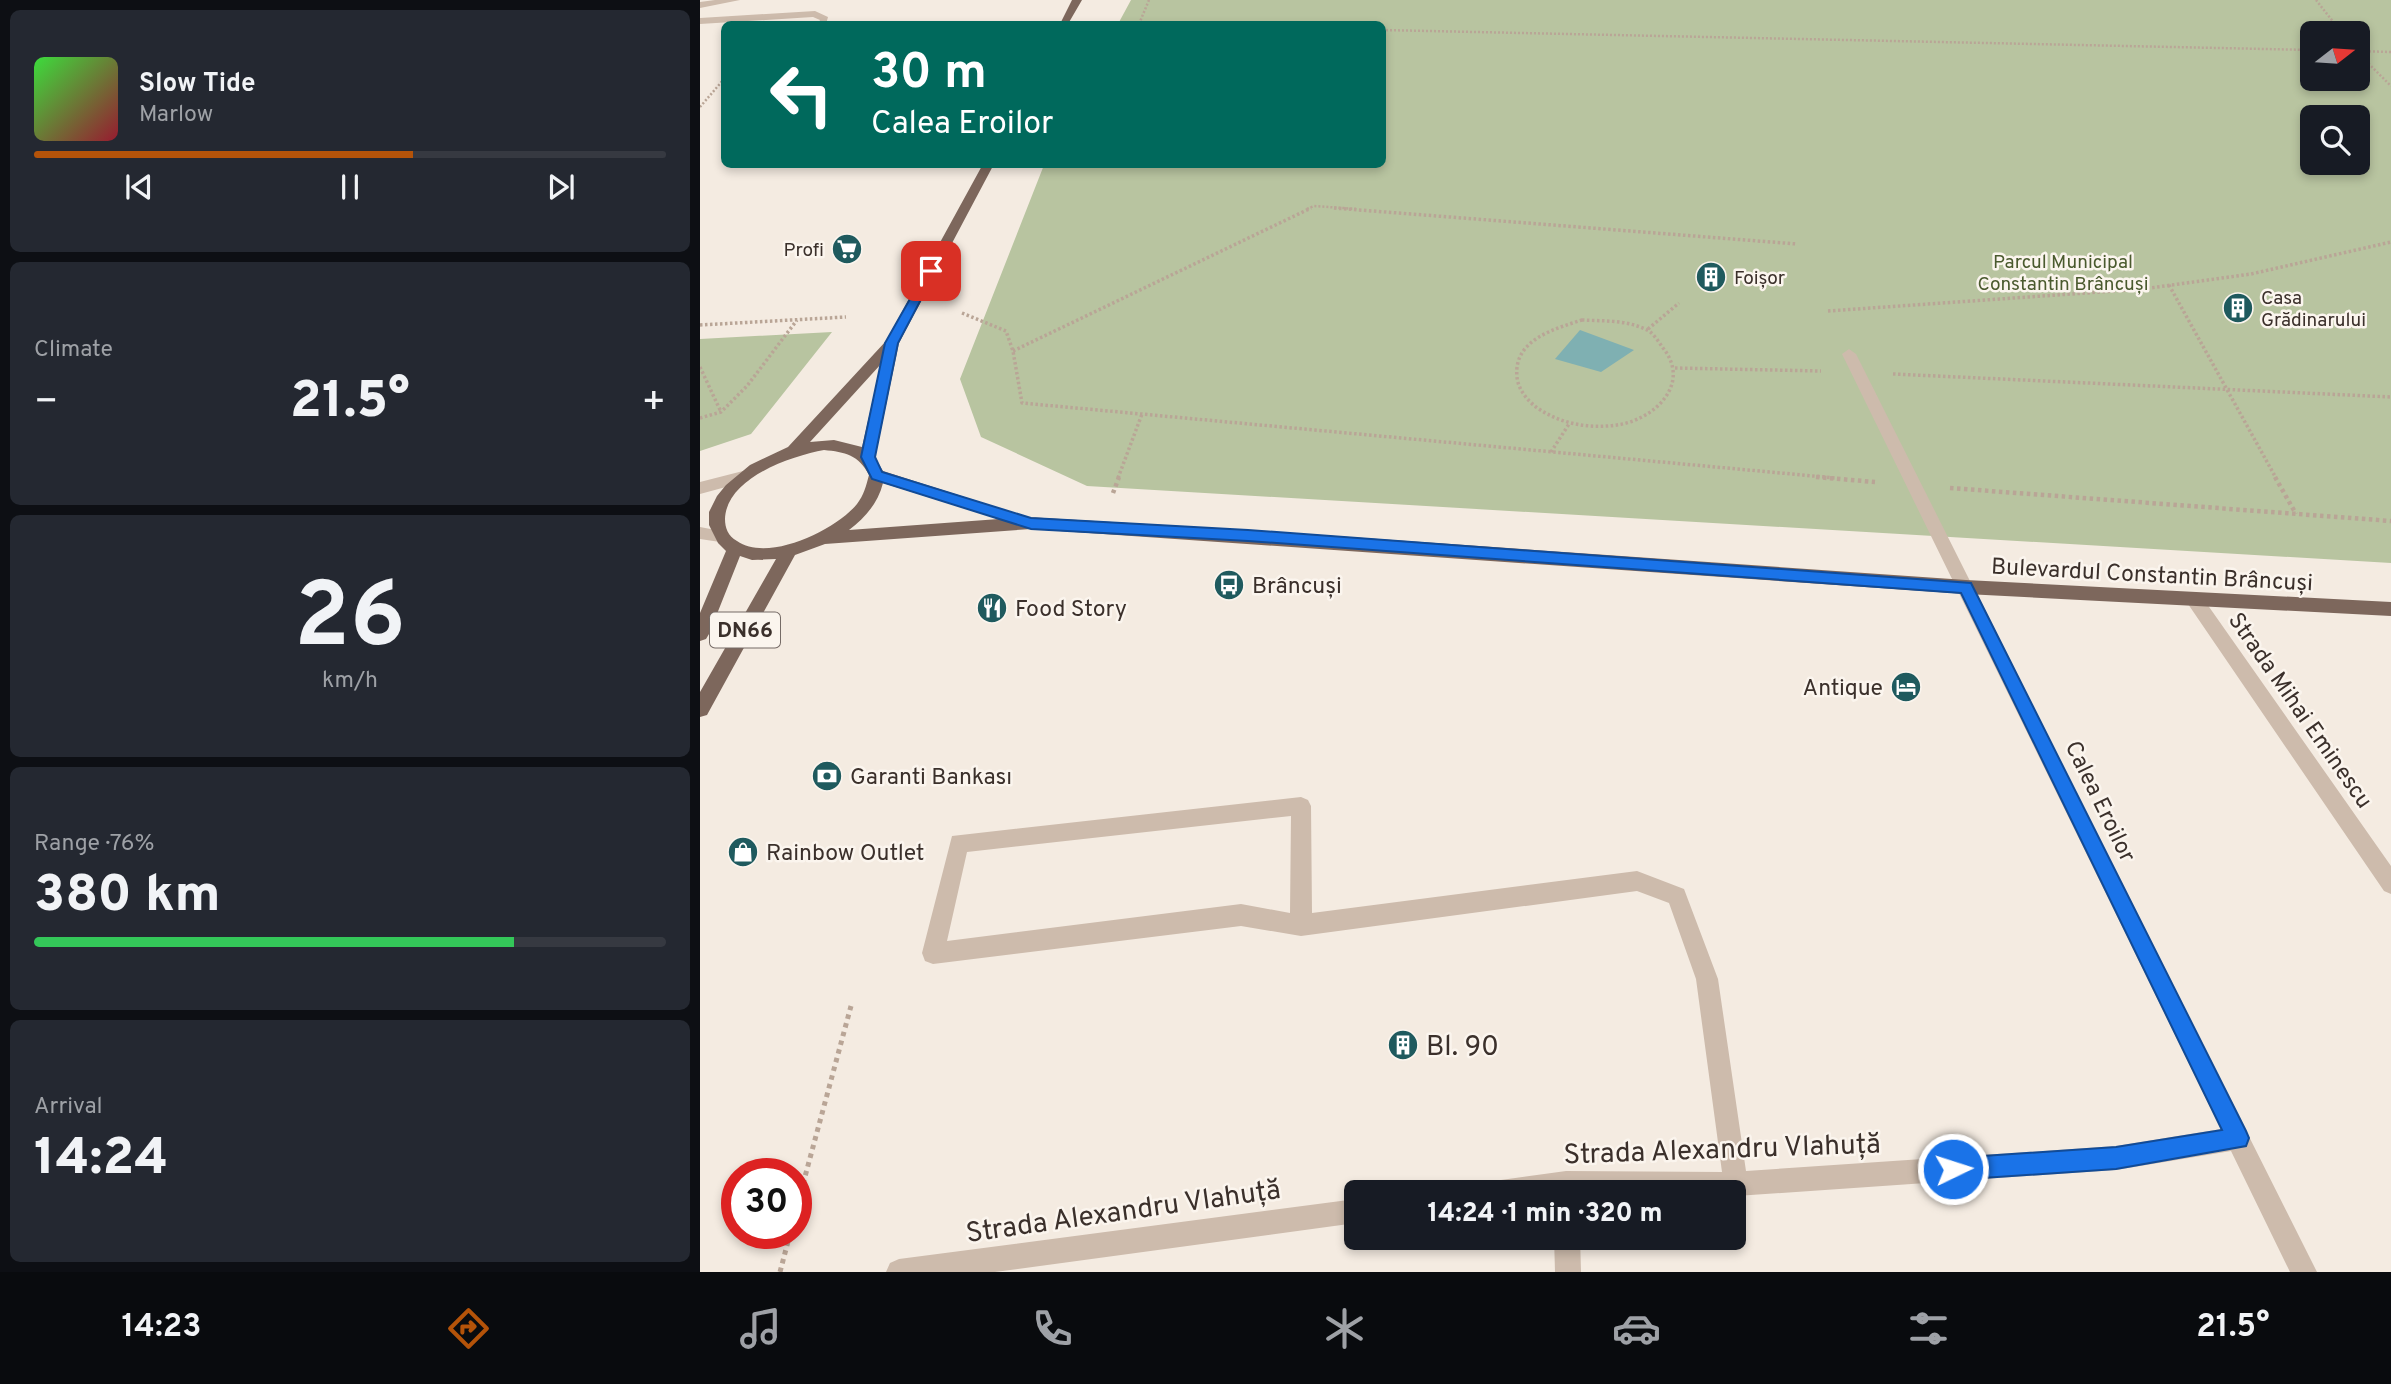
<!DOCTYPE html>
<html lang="en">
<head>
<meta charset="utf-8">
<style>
  body { margin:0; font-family:Overpass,sans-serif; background:#242831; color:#f1f3f6; height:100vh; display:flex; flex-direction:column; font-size:26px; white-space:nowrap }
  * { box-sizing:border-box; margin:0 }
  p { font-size:23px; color:#9ea1a6 }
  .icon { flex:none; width:38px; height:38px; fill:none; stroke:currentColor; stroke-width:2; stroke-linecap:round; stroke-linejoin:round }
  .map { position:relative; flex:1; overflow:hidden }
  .side { display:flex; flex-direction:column; gap:10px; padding:10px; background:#0d0f14; width:700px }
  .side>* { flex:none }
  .top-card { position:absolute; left:21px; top:21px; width:665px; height:147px; border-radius:10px; box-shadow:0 4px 10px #0003; background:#00695c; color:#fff; overflow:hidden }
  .needle { width:46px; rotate:73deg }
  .controls { position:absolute; left:1600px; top:21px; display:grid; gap:14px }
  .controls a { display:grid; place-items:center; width:70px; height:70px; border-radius:10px; background:#171b24; box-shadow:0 4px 10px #0003; font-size:35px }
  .speed { position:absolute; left:21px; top:1158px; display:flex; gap:14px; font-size:35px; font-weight:700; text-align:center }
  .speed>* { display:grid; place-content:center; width:91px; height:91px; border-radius:50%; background:#171b24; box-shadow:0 4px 10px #0003; line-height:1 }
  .speed .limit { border:10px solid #d22; background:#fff; color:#111 }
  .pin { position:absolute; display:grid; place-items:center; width:60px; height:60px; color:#fff; margin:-30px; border-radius:14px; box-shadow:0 4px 10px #0006 }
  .me { position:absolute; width:77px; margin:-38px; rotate:86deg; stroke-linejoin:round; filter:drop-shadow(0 0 5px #0008) }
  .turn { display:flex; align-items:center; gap:24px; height:147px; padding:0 35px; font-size:32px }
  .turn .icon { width:91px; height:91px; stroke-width:2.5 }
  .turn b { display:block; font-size:49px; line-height:60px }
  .big { font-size:52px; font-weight:800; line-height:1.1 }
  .side .tile { flex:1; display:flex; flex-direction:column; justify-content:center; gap:10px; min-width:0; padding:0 24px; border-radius:10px; background:#242831 }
  .side .dial { align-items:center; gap:0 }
  .dial b { font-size:91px; line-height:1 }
  .song { display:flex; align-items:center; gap:21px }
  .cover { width:84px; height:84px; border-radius:10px; background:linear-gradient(135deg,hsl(120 70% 55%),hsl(350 70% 35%)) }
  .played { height:7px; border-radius:4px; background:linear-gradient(90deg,#b45309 60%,#363941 60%) }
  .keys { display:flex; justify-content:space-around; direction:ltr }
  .heat { display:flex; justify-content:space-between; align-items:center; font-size:38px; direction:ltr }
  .charge { height:10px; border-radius:5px; background:linear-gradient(90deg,#34c759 76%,#363941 0) }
  .trip { position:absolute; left:644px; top:1180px; width:402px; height:70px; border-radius:10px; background:#171b24; box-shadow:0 4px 10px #0003; font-weight:800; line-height:70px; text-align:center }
  .dock { display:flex; height:112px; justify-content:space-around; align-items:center; background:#090b0e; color:#9ea1a6 }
  .dock .icon { width:49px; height:49px }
  .dock .selected { color:#b45309 }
  .dock b { font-size:32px; color:#f1f3f6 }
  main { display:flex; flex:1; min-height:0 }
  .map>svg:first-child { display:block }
  .green { fill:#b8c4a0; fill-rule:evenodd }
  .water { fill:#7fb0b2 }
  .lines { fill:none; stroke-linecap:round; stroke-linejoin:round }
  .path-far3 { stroke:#b9a596; stroke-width:2.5; stroke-dasharray:2 2; stroke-linecap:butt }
  .path-far2 { stroke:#b9a596; stroke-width:3.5; stroke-dasharray:2.5 2.5; stroke-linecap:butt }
  .path-far1 { stroke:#b9a596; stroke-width:4.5; stroke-dasharray:3.5 3.5; stroke-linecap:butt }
  .path { stroke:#b9a596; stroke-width:5; stroke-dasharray:4.5 4.5; stroke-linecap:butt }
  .minor { fill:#cdbbac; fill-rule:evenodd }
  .major { fill:#7d675c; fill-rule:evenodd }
  .route { fill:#1a73e8; stroke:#114b97; stroke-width:2 }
  .labels { text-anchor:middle; stroke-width:5; stroke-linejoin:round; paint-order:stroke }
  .far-poi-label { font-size:19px; fill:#3b302b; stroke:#fbf5ee; text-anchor:start }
  .far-park-label { font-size:19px; fill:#4a5a2e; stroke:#fbf5ee }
  .shield { fill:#fbf5ee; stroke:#756b66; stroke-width:2 }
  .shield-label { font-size:21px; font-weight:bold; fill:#3b302b }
  .street-label { font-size:23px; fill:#3b302b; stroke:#fbf5ee }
  .poi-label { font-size:23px; fill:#3b302b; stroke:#fbf5ee; text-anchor:start }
  .near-poi-label { font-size:28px; fill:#3b302b; stroke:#fbf5ee; text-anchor:start }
  .near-street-label { font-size:28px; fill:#3b302b; stroke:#fbf5ee }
</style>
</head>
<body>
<main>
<section class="side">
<div class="tile">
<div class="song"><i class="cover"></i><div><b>Slow Tide</b><p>Marlow</p></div></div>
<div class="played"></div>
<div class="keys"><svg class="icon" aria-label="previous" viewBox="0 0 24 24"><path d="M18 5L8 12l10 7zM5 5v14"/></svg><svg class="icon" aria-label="pause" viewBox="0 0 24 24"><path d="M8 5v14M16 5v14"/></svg><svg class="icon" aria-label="next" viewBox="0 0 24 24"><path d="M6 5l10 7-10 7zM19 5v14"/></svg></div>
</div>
<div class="tile"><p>Climate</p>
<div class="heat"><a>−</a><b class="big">21.5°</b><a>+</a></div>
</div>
<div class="tile dial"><b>26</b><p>km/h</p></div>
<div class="tile"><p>Range · 76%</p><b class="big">380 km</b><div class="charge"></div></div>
<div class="tile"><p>Arrival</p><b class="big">14:24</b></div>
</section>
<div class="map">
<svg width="1691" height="1272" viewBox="0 0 1691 1272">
  <rect width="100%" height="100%" fill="#f4ebe1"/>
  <path class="green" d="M 431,0 L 1691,0 L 1691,563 L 387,486 L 281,437 L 260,379 L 344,165 L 682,164 L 682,24 L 418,24 ZM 1612,33 L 1657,33 L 1657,79 L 1612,79 ZM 1612,117 L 1657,117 L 1657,163 L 1612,163 Z
    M 132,332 L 51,434 L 0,451 L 0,339 Z"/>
  <path class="water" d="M 880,330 L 934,350 L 901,372 L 855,359 Z"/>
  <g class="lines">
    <path class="path-far3" d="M 1616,0 L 1642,33
      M 439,24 L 449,0
      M 682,30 L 1612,50
      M 1657,51 L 1691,52
      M 1657,52 L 1691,86
      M 0,107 L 24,79
      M 607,209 L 614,206 L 657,209"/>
    <path class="path-far2" d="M 634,208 L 1097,244
      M 1469,285 L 1576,478
      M 1128,311 L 1443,289 L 1551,274 L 1691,242
      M 262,313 L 306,331 L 313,351 L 322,403 L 1135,478
      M 882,320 C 902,321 926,320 945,329 C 953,332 958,341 963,348 C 992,384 954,420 917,425 C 889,429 860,424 836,407 C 827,400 818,389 817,377 C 813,340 854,329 882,320 Z
      M 0,325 L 146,317
      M 948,329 L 979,303
      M 313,351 L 611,208
      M 0,367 L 21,412
      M 975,368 L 1121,371
      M 1193,374 L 1691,397
      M 0,418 L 21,412 L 47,386 L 97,320
      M 851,452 L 869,424
      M 418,478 L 442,414"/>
    <path class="path-far1" d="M 1116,477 L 1175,482
      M 1575,477 L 1596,514
      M 1250,488 L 1691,521
      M 413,493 L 419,477"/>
    <path class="path" d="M 96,1210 L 151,1006
      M 80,1272 L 90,1234"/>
    <path class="minor" d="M 15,0 L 40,0 L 0,8 L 0,2 Z
      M 115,11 L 128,17 L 126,24 L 118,24 L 120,20 L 113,17 L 0,24 L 0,18 Z
      M 1149,349 L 1156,354 L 1617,1272 L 1590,1272 L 1531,1151 L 1416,1170 L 1036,1196 L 1034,1192 L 789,1192 L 792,1183 L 801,1180 L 866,1171 L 1022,1172 L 996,979 L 969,903 L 937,891 L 601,936 L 541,926 L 233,964 L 225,961 L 222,953 L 252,836 L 601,797 L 608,800 L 611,806 L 612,913 L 937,871 L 984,889 L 1018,979 L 1046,1171 L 1416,1146 L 1521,1129 L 1142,354 ZM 591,816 L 590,913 L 541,904 L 247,941 L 267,852 Z
      M 43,471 L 51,477 L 48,481 L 0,494 L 0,482 Z
      M 0,527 L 26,532 L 28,536 L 20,542 L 0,539 Z
      M 1494,592 L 1500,594 L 1691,866 L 1691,894 L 1684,891 L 1488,604 L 1485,599 L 1488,594 Z
      M 656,1199 L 656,1223 L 295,1272 L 186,1272 L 190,1263 L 199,1259 Z
      M 854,1237 L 880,1237 L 881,1272 L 855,1272 Z"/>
    <path class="major" d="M 372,0 L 382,0 L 368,24 L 360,24 Z
      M 283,164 L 294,164 L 199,343 L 175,458 L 183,471 L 327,517 L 548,530 L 1266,580 L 1691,602 L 1691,616 L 1266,594 L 331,529 L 125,544 L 95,555 L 7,715 L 0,717 L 0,692 L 76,559 L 52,560 L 40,556 L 9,634 L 6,639 L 0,641 L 0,613 L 26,551 L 18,543 L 9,525 L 9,512 L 17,496 L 26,485 L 50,465 L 88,447 L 186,341 ZM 181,364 L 162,447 L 134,440 L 110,442 ZM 124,450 C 145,452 159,455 169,475 C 166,486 164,495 157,504 C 136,530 68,563 37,541 C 28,536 25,528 25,519 C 26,478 91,456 124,450 ZM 183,483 L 299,519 L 149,530 C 165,518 178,503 183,483 Z"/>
  </g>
  <path class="route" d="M 227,269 L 236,271 L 198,343 L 175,457 L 182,472 L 331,518 L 548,530 L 1271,583 L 1546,1131 L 1549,1138 L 1546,1146 L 1416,1169 L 1253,1180 L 1246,1177 L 1242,1169 L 1246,1161 L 1253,1158 L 1416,1147 L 1522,1130 L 1261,593 L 548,541 L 331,529 L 172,479 L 161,457 L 185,343 Z"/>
  <defs>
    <g id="supermarket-disc" transform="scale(1.575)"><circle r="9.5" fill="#1f5a5e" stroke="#fbf5ee"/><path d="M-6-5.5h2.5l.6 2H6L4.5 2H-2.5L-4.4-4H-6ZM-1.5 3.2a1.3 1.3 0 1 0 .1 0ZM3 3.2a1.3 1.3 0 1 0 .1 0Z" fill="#fff"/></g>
    <g id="building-disc" transform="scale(1.575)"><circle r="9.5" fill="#1f5a5e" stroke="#fbf5ee"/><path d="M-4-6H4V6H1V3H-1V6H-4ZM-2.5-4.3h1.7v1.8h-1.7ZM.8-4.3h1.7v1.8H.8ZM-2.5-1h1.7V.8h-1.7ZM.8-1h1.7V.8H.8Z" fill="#fff"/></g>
    <g id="bus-disc" transform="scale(1.575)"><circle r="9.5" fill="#1f5a5e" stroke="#fbf5ee"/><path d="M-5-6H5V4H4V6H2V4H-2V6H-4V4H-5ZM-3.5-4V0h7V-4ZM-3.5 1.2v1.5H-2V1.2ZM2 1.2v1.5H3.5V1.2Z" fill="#fff"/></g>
    <g id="restaurant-disc" transform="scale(1.575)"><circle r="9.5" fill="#1f5a5e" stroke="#fbf5ee"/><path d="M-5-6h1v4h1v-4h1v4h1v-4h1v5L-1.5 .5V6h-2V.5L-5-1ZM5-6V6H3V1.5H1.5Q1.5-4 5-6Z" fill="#fff"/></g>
    <g id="hotel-disc" transform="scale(1.575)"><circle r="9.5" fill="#1f5a5e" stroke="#fbf5ee"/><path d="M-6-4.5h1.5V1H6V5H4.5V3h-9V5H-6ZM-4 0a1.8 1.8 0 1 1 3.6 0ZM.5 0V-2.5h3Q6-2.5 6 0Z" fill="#fff"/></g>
    <g id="bank-disc" transform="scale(1.575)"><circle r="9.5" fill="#1f5a5e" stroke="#fbf5ee"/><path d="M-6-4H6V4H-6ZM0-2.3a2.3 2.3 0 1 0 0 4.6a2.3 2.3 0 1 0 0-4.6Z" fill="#fff"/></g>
    <g id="shop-disc" transform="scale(1.575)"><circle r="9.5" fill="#1f5a5e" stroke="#fbf5ee"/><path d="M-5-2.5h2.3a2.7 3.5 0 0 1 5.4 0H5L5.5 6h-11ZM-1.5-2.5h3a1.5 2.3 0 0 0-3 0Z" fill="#fff"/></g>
  </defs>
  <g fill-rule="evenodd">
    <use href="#supermarket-disc" x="147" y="249"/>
    <use href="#building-disc" x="1011" y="277"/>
    <use href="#building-disc" x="1538" y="308"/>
    <use href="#bus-disc" x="529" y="585"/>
    <use href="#restaurant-disc" x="292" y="608"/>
    <use href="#hotel-disc" x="1206" y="687"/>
    <use href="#bank-disc" x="127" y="776"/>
    <use href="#shop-disc" x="43" y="852"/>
    <use href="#building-disc" x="703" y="1045"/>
  </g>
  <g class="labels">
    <g class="far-poi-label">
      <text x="124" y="256" text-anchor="end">Profi</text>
      <text x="1034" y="284">Foișor</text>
      <text x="1561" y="304">Casa<tspan x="1561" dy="22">Grădinarului</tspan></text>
    </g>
    <g class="far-park-label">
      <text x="1363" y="268">Parcul Municipal<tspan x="1363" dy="22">Constantin Brâncuși</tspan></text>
    </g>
    <rect class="shield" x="10" y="612.5" width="70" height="35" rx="5"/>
    <g class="shield-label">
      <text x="45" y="637">DN66</text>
    </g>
    <g class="street-label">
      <text transform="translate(1452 574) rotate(3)" y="8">Bulevardul Constantin Brâncuși</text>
      <text transform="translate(1601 710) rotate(55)" y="8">Strada Mihai Eminescu</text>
      <text transform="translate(1401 801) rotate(64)" y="8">Calea Eroilor</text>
    </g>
    <g class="poi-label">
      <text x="552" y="593">Brâncuși</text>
      <text x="315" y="616">Food Story</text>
      <text x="1183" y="695" text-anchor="end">Antique</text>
      <text x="150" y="784">Garanti Bankası</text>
      <text x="66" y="860">Rainbow Outlet</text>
    </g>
    <g class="near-poi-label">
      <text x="726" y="1055">Bl. 90</text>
    </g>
    <g class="near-street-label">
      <text transform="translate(1022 1148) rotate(-2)" y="10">Strada Alexandru Vlahuță</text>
      <text transform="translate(423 1210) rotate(-8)" y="10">Strada Alexandru Vlahuță</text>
    </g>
  </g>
</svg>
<div class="controls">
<a><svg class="needle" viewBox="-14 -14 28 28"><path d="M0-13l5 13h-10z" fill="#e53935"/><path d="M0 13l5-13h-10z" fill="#9ea1a6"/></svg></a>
<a><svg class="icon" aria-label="search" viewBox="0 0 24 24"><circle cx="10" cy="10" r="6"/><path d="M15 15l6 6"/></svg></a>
</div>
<div class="speed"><div class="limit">30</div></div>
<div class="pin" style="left:231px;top:271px;background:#d93025"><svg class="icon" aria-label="arrive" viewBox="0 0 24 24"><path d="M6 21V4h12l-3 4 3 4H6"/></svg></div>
<svg class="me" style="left:1253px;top:1169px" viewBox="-20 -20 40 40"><circle r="17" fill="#1a73e8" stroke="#fff" stroke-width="3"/><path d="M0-11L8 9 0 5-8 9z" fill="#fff"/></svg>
<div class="trip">14:24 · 1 min · 320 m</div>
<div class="top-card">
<div class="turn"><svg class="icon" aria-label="left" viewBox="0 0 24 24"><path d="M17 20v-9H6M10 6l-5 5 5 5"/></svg><div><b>30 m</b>Calea Eroilor</div></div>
</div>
</div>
</main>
<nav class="dock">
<b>14:23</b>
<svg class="icon selected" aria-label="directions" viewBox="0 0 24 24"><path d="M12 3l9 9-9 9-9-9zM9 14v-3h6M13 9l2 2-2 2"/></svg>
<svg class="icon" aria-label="music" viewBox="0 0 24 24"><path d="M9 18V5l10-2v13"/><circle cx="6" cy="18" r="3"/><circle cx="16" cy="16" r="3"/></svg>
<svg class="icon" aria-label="phone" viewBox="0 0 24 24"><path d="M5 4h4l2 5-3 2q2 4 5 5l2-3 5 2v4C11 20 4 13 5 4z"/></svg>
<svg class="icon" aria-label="climate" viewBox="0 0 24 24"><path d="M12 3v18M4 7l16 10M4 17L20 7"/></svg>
<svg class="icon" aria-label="car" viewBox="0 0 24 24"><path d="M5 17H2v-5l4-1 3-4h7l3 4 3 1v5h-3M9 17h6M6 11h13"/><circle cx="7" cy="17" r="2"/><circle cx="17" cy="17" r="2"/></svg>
<svg class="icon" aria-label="filters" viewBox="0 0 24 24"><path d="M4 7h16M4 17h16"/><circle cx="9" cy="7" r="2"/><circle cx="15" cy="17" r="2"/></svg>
<b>21.5°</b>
</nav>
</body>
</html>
